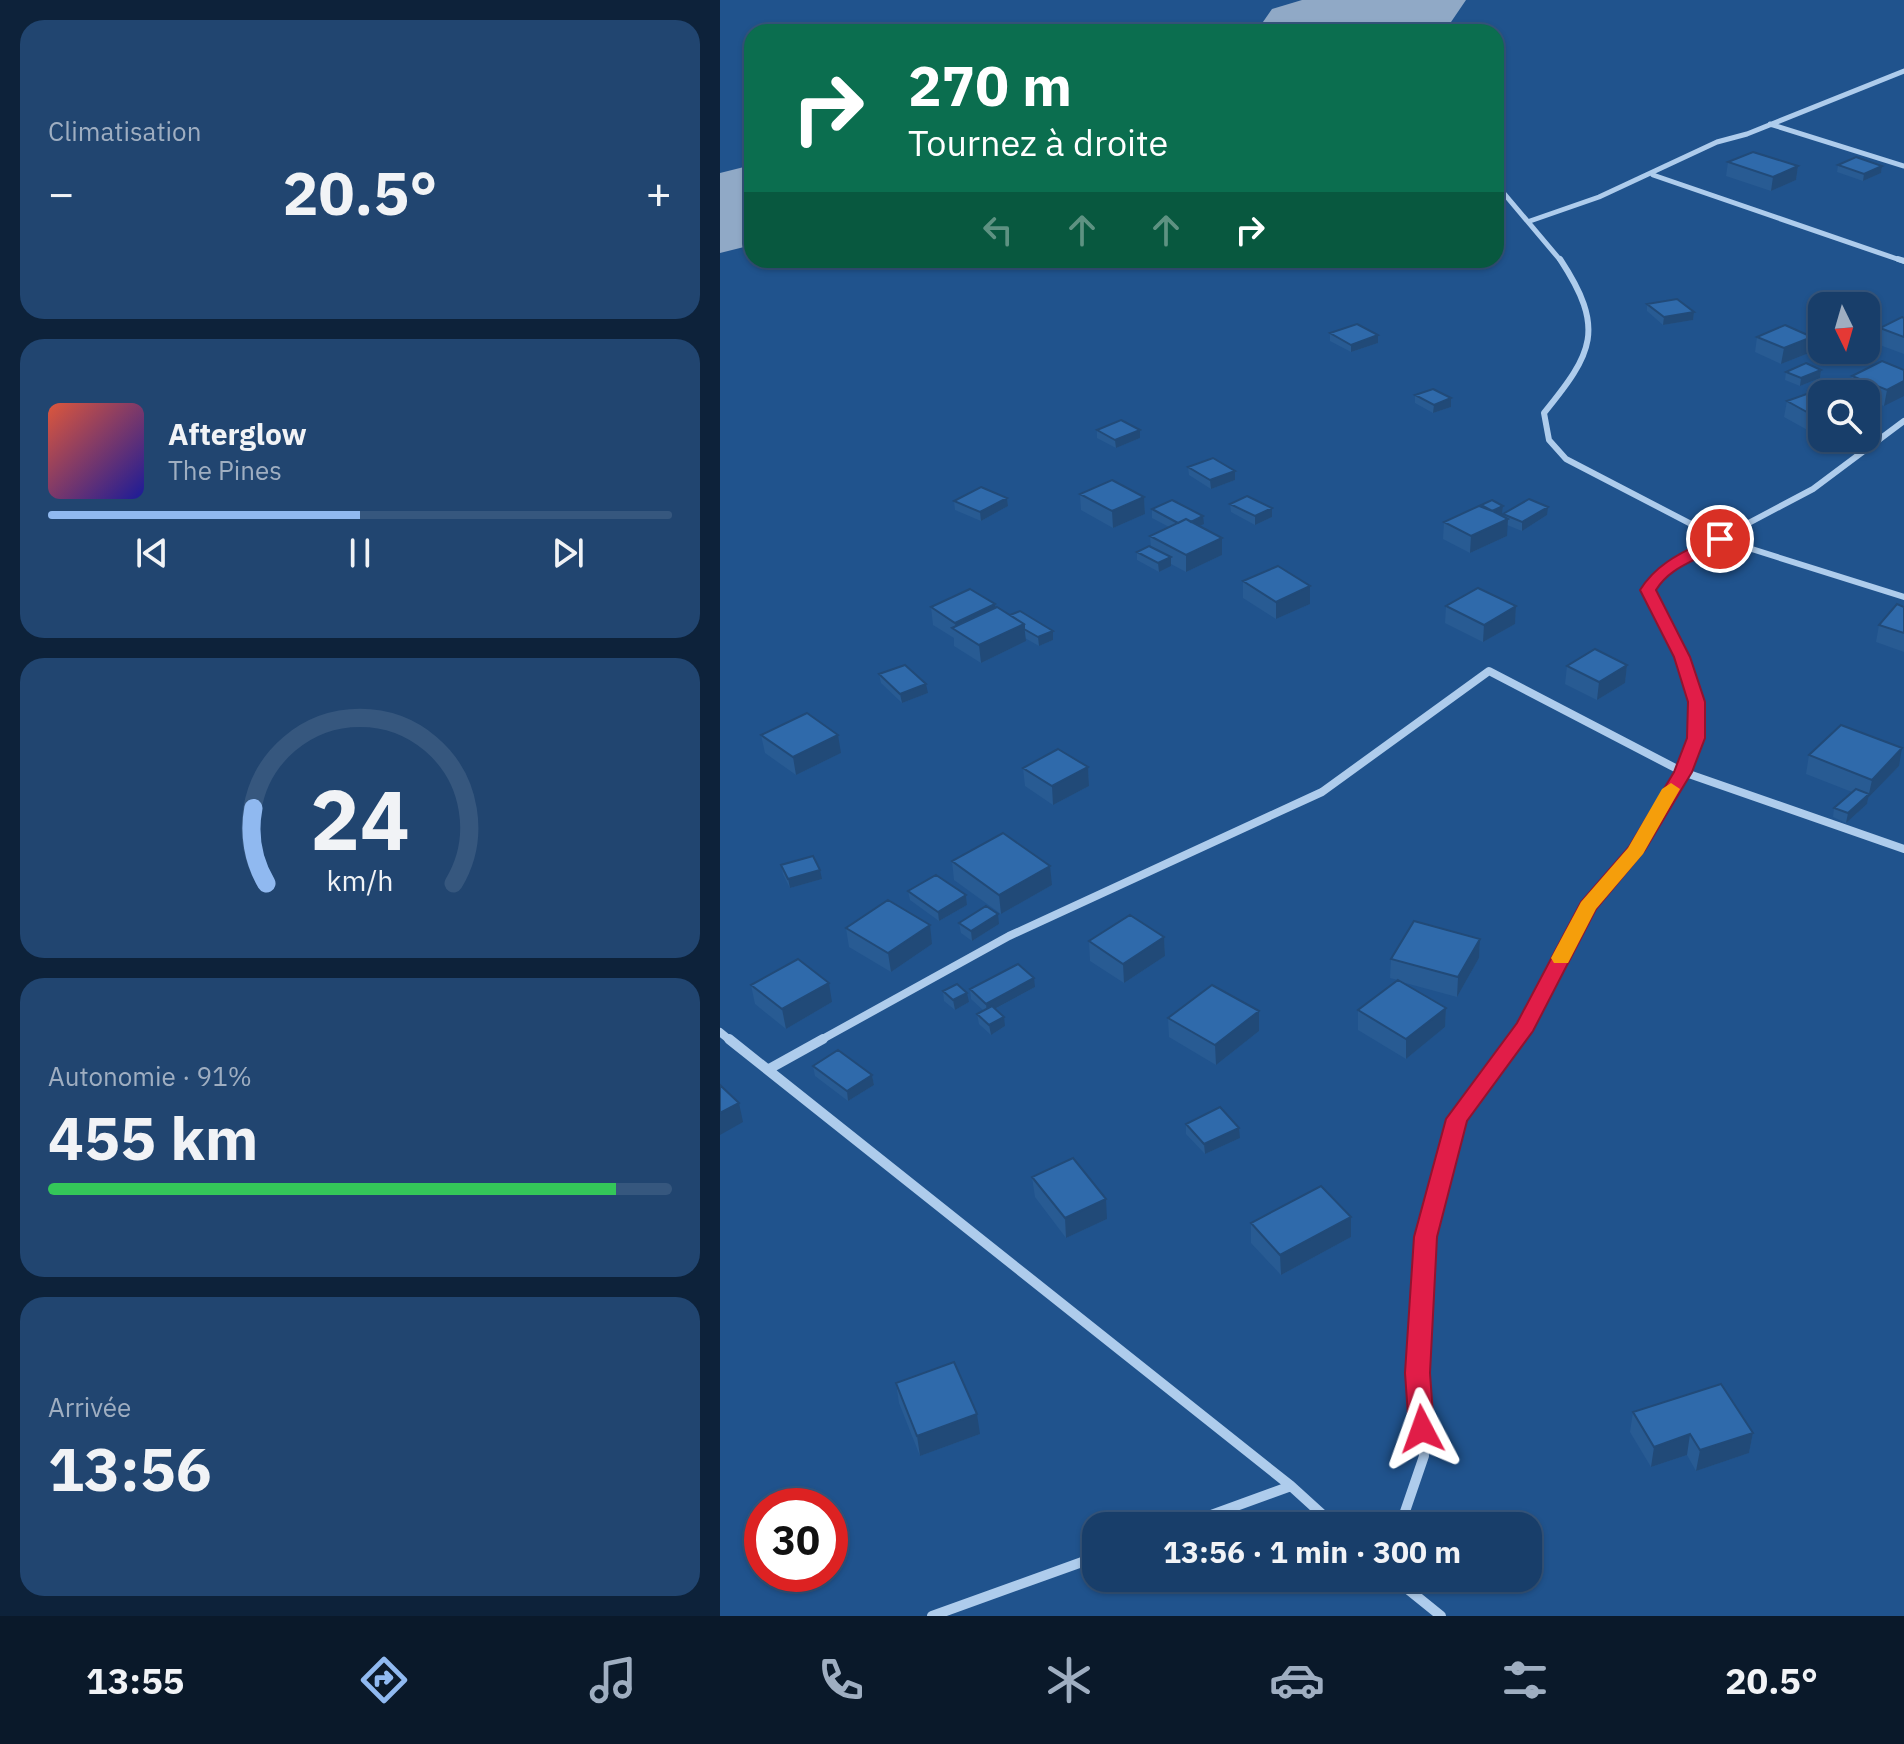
<!DOCTYPE html>
<html lang="fr">
<head>
<meta charset="utf-8">
<style>
  body { margin:0; font-family:"IBM Plex Sans",sans-serif; background:#214570; color:#f1f3f6; height:100vh; display:flex; flex-direction:column; font-size:30px; white-space:nowrap }
  * { box-sizing:border-box; margin:0 }
  p { font-size:26px; color:#9faec1 }
  .icon { flex:none; width:44px; height:44px; fill:none; stroke:currentColor; stroke-width:2; stroke-linecap:round; stroke-linejoin:round }
  .map { position:relative; flex:1; overflow:hidden }
  .panel { display:flex; flex-direction:column; gap:20px; padding:20px; background:#0d223a; width:720px }
  .panel>* { flex:none }
  .top-card { position:absolute; left:24px; top:24px; width:760px; height:244px; border-radius:24px; box-shadow:0 2px 6px #0004,0 0 0 2px #36577e; background:#0b6e4f; color:#fff; overflow:hidden }
  .needle { width:52px; rotate:175deg }
  .fabs { position:absolute; left:1088px; top:292px; display:grid; gap:16px }
  .fabs a { display:grid; place-items:center; width:72px; height:72px; border-radius:16px; background:#183e6a; box-shadow:0 2px 6px #0004,0 0 0 2px #36577e; font-size:40px }
  .speed { position:absolute; left:24px; top:1488px; display:flex; gap:16px; font-size:40px; font-weight:700; text-align:center }
  .speed>* { display:grid; place-content:center; width:104px; height:104px; border-radius:50%; background:#183e6a; box-shadow:0 2px 6px #0004,0 0 0 2px #36577e; line-height:1 }
  .speed .limit { border:12px solid #d22; background:#fff; color:#111 }
  .pin { position:absolute; display:grid; place-items:center; width:68px; height:68px; color:#fff; margin:-34px; border:4px solid #fff; border-radius:50%; box-shadow:0 2px 8px #0007 }
  .me { position:absolute; width:88px; margin:-44px; rotate:356deg; stroke-linejoin:round; filter:drop-shadow(0 0 6px #0008) }
  .turn { display:flex; align-items:center; gap:28px; height:168px; padding:0 32px; font-size:36px }
  .turn .icon { width:104px; height:104px; stroke-width:2.5 }
  .turn b { display:block; font-size:56px; line-height:68px }
  .lanes { display:flex; align-items:center; height:76px; padding:0 32px; background:#0003; justify-content:center; gap:40px; direction:ltr }
  .lanes .off { opacity:.35 }
  .big { font-size:60px; font-weight:700; line-height:1.1 }
  .panel .widget { flex:1; display:flex; flex-direction:column; justify-content:center; gap:12px; min-width:0; padding:0 28px; border-radius:24px; background:#214570 }
  .panel .dial { align-items:center; gap:0 }
  .dial svg { height:208px; overflow:visible; fill:none; stroke:#36577e; stroke-width:7; stroke-linecap:round; text-anchor:middle }
  .dial text { fill:#f1f3f6; stroke:none }
  .song { display:flex; align-items:center; gap:24px }
  .cover { width:96px; height:96px; border-radius:12px; background:linear-gradient(135deg,hsl(10 70% 55%),hsl(240 70% 35%)) }
  .played { height:8px; border-radius:4px; background:linear-gradient(90deg,#90b9f0 50%,#36577e 50%) }
  .keys { display:flex; justify-content:space-around; direction:ltr }
  .heat { display:flex; justify-content:space-between; align-items:center; font-size:44px; direction:ltr }
  .charge { height:12px; border-radius:6px; background:linear-gradient(90deg,#34c759 91%,#36577e 0) }
  .trip { position:absolute; left:362px; top:1512px; width:460px; height:80px; border-radius:24px; background:#183e6a; box-shadow:0 2px 6px #0004,0 0 0 2px #36577e; font-weight:700; line-height:80px; text-align:center }
  .tab-bar { display:flex; height:128px; justify-content:space-around; align-items:center; background:#0a192a; color:#9faec1 }
  .tab-bar .icon { width:56px; height:56px }
  .tab-bar .current { color:#90b9f0 }
  .tab-bar b { font-size:36px; color:#f1f3f6 }
  main { display:flex; flex:1; min-height:0 }
  .map>svg:first-child { display:block }
  .lines { fill:none; stroke-linecap:round; stroke-linejoin:round }
  .runway { fill:#90a9c6; fill-rule:evenodd }
  .minor-far3 { stroke:#aeccec; stroke-width:5 }
  .minor-far2 { stroke:#aeccec; stroke-width:6 }
  .minor-far1 { stroke:#aeccec; stroke-width:8 }
  .minor { stroke:#aeccec; stroke-width:10 }
  .wall { fill:#285b93 }
  .shaded-wall { fill:#214a78 }
  .building { fill:#2f6aab; stroke:#214a78; stroke-width:2 }
  .route { fill:#e11d48; stroke:#92132f; stroke-width:2 }
  .slow { fill:#f59e0b }
</style>
</head>
<body>
<main>
<section class="panel">
<div class="widget"><p>Climatisation</p>
<div class="heat"><a>−</a><b class="big">20.5°</b><a>+</a></div>
</div>
<div class="widget">
<div class="song"><i class="cover"></i><div><b>Afterglow</b><p>The Pines</p></div></div>
<div class="played"></div>
<div class="keys"><svg class="icon" aria-label="previous" viewBox="0 0 24 24"><path d="M18 5L8 12l10 7zM5 5v14"/></svg><svg class="icon" aria-label="pause" viewBox="0 0 24 24"><path d="M8 5v14M16 5v14"/></svg><svg class="icon" aria-label="next" viewBox="0 0 24 24"><path d="M6 5l10 7-10 7zM19 5v14"/></svg></div>
</div>
<div class="widget dial"><svg viewBox="0 0 100 80">
<path d="M14 69A42 42 0 1 1 86 69"/>
<path d="M14 69A42 42 0 0 1 9 40" stroke="#90b9f0"/>
<text x="50" y="56" font-size="32" font-weight="700">24</text>
<text x="50" y="72" font-size="11">km/h</text>
</svg></div>
<div class="widget"><p>Autonomie · 91%</p><b class="big">455 km</b><div class="charge"></div></div>
<div class="widget"><p>Arrivée</p><b class="big">13:56</b></div>
</section>
<div class="map">
<svg width="1184" height="1616" viewBox="0 0 1184 1616">
  <rect width="100%" height="100%" fill="#20538d"/>
  <g class="lines">
    <path class="runway" d="M 582,0 L 746,0 L 731,22 L 701,32 L 536,32 L 552,9 Z
      M 32,165 L 32,245 L 0,253 L 0,173 Z"/>
    <path class="minor-far3" d="M 1050,124 L 1184,166
      M 933,175 L 1183,261
      M 776,184 L 841,261
      M 810,221 L 879,197 L 997,142 L 1027,134 L 1184,71"/>
    <path class="minor-far2" d="M 840,259 C 886,329 873,353 824,413 L 829,440 L 846,459 L 1000,539 L 1184,597
      M 1178,259 L 1184,261
      M 933,599 L 928,590 L 937,576 L 955,562 L 1093,489 L 1184,421"/>
    <path class="minor-far1" d="M 0,1032 L 11,1041
      M 99,1041 L 289,936 L 602,792 L 769,671 L 963,772 L 1184,849
      M 795,1041 L 868,907 L 916,850 L 963,772 L 976,738 L 977,702 L 962,657 L 932,597"/>
    <path class="minor" d="M 9,1039 L 571,1486 L 615,1526
      M 49,1069 L 103,1039
      M 461,1526 L 571,1486
      M 680,1526 L 704,1456 L 698,1373 L 706,1237 L 737,1119 L 796,1039
      M 674,1578 L 721,1616
      M 212,1616 L 376,1557"/>
  </g>
  <path class="wall" d="M 1008,162 L 1078,166 L 1076,180 L 1051,191 L 1006,176 Z
    M 1118,165 L 1162,166 L 1161,173 L 1143,181 L 1117,172 Z
    M 927,304 L 974,312 L 973,320 L 943,325 L 927,311 Z
    M 1184,318 L 1184,354 L 1157,344 L 1160,328 Z
    M 610,333 L 658,335 L 658,343 L 631,352 L 610,341 Z
    M 1037,337 L 1092,337 L 1089,353 L 1061,364 L 1035,352 Z
    M 1101,370 L 1100,378 L 1080,386 L 1065,380 L 1066,372 Z
    M 1184,370 L 1164,406 L 1146,398 L 1146,394 L 1136,394 L 1129,391 L 1132,376 Z
    M 695,395 L 731,398 L 731,407 L 713,413 L 695,403 Z
    M 1102,395 L 1102,428 L 1091,432 L 1064,417 L 1067,401 Z
    M 377,430 L 420,438 L 396,448 L 377,438 Z
    M 468,467 L 515,471 L 515,480 L 491,489 L 469,475 Z
    M 360,494 L 424,497 L 425,514 L 393,528 L 361,510 Z
    M 287,498 L 288,506 L 261,521 L 235,510 L 234,501 Z
    M 510,504 L 552,508 L 552,517 L 535,525 L 511,512 Z
    M 783,506 L 782,514 L 780,515 L 783,517 L 783,514 L 827,515 L 802,531 L 787,525 L 787,536 L 750,553 L 723,539 L 724,522 Z
    M 432,509 L 484,524 L 479,526 L 502,555 L 466,572 L 451,564 L 451,566 L 439,572 L 417,560 L 417,552 L 431,547 L 430,536 L 449,527 L 432,518 Z
    M 523,581 L 590,604 L 556,619 L 523,598 Z
    M 726,606 L 796,606 L 795,624 L 763,642 L 725,623 Z
    M 211,607 L 276,608 L 333,640 L 319,646 L 305,638 L 306,641 L 261,663 L 234,646 L 234,638 L 213,625 Z
    M 1184,607 L 1184,652 L 1156,642 L 1159,625 Z
    M 907,665 L 905,683 L 877,700 L 845,684 L 847,666 Z
    M 159,674 L 208,693 L 182,703 L 161,683 Z
    M 41,735 L 121,753 L 76,775 L 45,753 Z
    M 1089,755 L 1179,766 L 1148,798 L 1147,804 L 1126,823 L 1113,817 L 1114,808 L 1132,792 L 1086,774 Z
    M 368,767 L 369,786 L 333,805 L 305,786 L 303,768 Z
    M 232,861 L 332,885 L 281,914 L 234,880 Z
    M 61,865 L 102,879 L 70,888 L 63,874 Z
    M 188,891 L 246,895 L 247,905 L 219,921 L 190,900 Z
    M 239,923 L 279,924 L 252,941 L 241,933 Z
    M 126,928 L 212,944 L 171,972 L 129,947 Z
    M 444,937 L 445,956 L 404,983 L 370,961 L 369,941 Z
    M 760,939 L 759,958 L 737,997 L 678,981 L 726,1008 L 725,1027 L 686,1059 L 638,1030 L 638,1010 L 678,980 L 670,978 L 671,959 Z
    M 31,985 L 112,1002 L 66,1029 L 35,1004 Z
    M 315,987 L 275,1009 L 285,1026 L 271,1035 L 259,1024 L 257,1014 L 264,1011 L 251,999 L 250,989 Z
    M 223,991 L 249,1002 L 235,1010 L 224,1001 Z
    M 539,1011 L 539,1031 L 496,1065 L 449,1037 L 448,1018 Z
    M 93,1066 L 152,1075 L 154,1085 L 128,1101 L 95,1076 Z
    M 466,1124 L 520,1138 L 485,1154 L 466,1134 Z
    M 312,1177 L 387,1219 L 346,1238 L 315,1197 Z
    M 531,1223 L 631,1237 L 561,1275 L 531,1243 Z
    M 176,1383 L 260,1434 L 200,1456 L 179,1403 Z
    M 913,1412 L 1033,1433 L 1029,1453 L 976,1471 L 967,1455 L 931,1467 L 910,1432 Z"/>
  <path class="shaded-wall" d="M 1078,166 L 1076,180 L 1051,191 L 1053,177 Z
    M 1162,166 L 1161,173 L 1143,181 L 1144,174 Z
    M 974,312 L 973,320 L 943,325 L 944,317 Z
    M 658,335 L 658,343 L 631,352 L 631,345 Z
    M 1092,337 L 1089,353 L 1061,364 L 1064,348 Z
    M 1101,370 L 1100,378 L 1080,386 L 1081,378 Z
    M 1184,381 L 1184,396 L 1164,406 L 1167,390 Z
    M 731,398 L 731,407 L 713,413 L 714,405 Z
    M 1102,413 L 1102,428 L 1091,432 L 1094,416 Z
    M 420,430 L 420,438 L 396,448 L 395,440 Z
    M 515,471 L 515,480 L 491,489 L 490,480 Z
    M 424,497 L 425,514 L 393,528 L 392,511 Z
    M 287,498 L 288,506 L 261,521 L 260,512 Z
    M 783,506 L 782,514 L 769,520 L 770,512 Z
    M 828,507 L 827,515 L 802,531 L 802,522 Z
    M 552,508 L 552,517 L 535,525 L 535,516 Z
    M 483,516 L 484,524 L 463,534 L 463,525 Z
    M 788,519 L 787,536 L 750,553 L 751,536 Z
    M 502,538 L 502,555 L 466,572 L 466,555 Z
    M 451,557 L 451,566 L 439,572 L 438,563 Z
    M 590,586 L 590,604 L 556,619 L 556,602 Z
    M 275,604 L 277,622 L 236,630 L 235,623 Z
    M 796,606 L 795,624 L 763,642 L 764,625 Z
    M 304,624 L 306,641 L 261,663 L 259,645 Z
    M 333,631 L 333,640 L 319,646 L 318,637 Z
    M 907,665 L 905,683 L 877,700 L 879,682 Z
    M 206,684 L 208,693 L 182,703 L 180,694 Z
    M 118,735 L 121,753 L 76,775 L 73,757 Z
    M 1182,748 L 1179,766 L 1148,798 L 1152,780 Z
    M 368,767 L 369,786 L 333,805 L 332,786 Z
    M 1149,794 L 1147,804 L 1126,823 L 1128,813 Z
    M 330,866 L 332,885 L 281,914 L 279,895 Z
    M 100,870 L 102,879 L 70,888 L 68,879 Z
    M 246,895 L 247,905 L 219,921 L 218,912 Z
    M 278,914 L 279,924 L 252,941 L 251,931 Z
    M 210,925 L 212,944 L 171,972 L 168,953 Z
    M 444,937 L 445,956 L 404,983 L 403,964 Z
    M 760,939 L 759,958 L 737,997 L 738,977 Z
    M 314,978 L 315,987 L 267,1013 L 266,1004 Z
    M 109,983 L 112,1002 L 66,1029 L 62,1009 Z
    M 247,993 L 249,1002 L 235,1010 L 233,1000 Z
    M 726,1008 L 725,1027 L 686,1059 L 686,1039 Z
    M 539,1011 L 539,1031 L 496,1065 L 495,1045 Z
    M 284,1017 L 285,1026 L 271,1035 L 269,1025 Z
    M 152,1075 L 154,1085 L 128,1101 L 127,1091 Z
    M 19,1103 L 23,1122 L 0,1135 L 0,1113 Z
    M 519,1128 L 520,1138 L 485,1154 L 484,1144 Z
    M 386,1199 L 387,1219 L 346,1238 L 345,1218 Z
    M 631,1217 L 631,1237 L 561,1275 L 560,1255 Z
    M 257,1414 L 260,1434 L 200,1456 L 197,1436 Z
    M 1033,1433 L 1029,1453 L 976,1471 L 980,1450 Z
    M 970,1434 L 967,1455 L 931,1467 L 934,1447 Z"/>
  <path class="building" d="M 1033,152 L 1078,166 L 1053,177 L 1008,162 Z
    M 1136,157 L 1162,166 L 1144,174 L 1118,165 Z
    M 957,299 L 974,312 L 944,317 L 927,304 Z
    M 1182,317 L 1184,318 L 1184,337 L 1160,328 Z
    M 637,324 L 658,335 L 631,345 L 610,333 Z
    M 1065,325 L 1092,337 L 1064,348 L 1037,337 Z
    M 1162,361 L 1184,370 L 1184,381 L 1167,390 L 1132,376 Z
    M 1086,363 L 1101,370 L 1081,378 L 1066,372 Z
    M 713,389 L 731,398 L 714,405 L 695,395 Z
    M 1095,391 L 1102,395 L 1102,413 L 1094,416 L 1067,401 Z
    M 401,420 L 420,430 L 395,440 L 377,430 Z
    M 493,458 L 515,471 L 490,480 L 468,467 Z
    M 392,480 L 424,497 L 392,511 L 360,494 Z
    M 261,487 L 287,498 L 260,512 L 234,501 Z
    M 527,496 L 552,508 L 535,516 L 510,504 Z
    M 809,499 L 828,507 L 802,522 L 783,514 Z
    M 452,500 L 483,516 L 471,522 L 466,519 L 458,523 L 432,509 Z
    M 772,500 L 783,506 L 772,511 L 759,506 Z
    M 761,505 L 788,519 L 751,536 L 724,522 Z
    M 466,519 L 502,538 L 466,555 L 430,536 Z
    M 429,546 L 451,557 L 438,563 L 417,552 Z
    M 558,566 L 590,586 L 556,602 L 523,581 Z
    M 758,588 L 796,606 L 764,625 L 726,606 Z
    M 250,589 L 275,604 L 235,623 L 211,607 Z
    M 1177,604 L 1184,607 L 1184,633 L 1159,625 Z
    M 277,607 L 304,624 L 259,645 L 232,628 Z
    M 300,611 L 333,631 L 318,637 L 304,629 L 304,624 L 290,615 Z
    M 875,649 L 907,665 L 879,682 L 847,666 Z
    M 185,665 L 206,684 L 180,694 L 159,674 Z
    M 87,713 L 118,735 L 73,757 L 41,735 Z
    M 1121,725 L 1182,748 L 1152,780 L 1089,755 Z
    M 338,749 L 368,767 L 332,786 L 303,768 Z
    M 1136,789 L 1149,794 L 1128,813 L 1114,808 Z
    M 283,833 L 330,866 L 279,895 L 232,861 Z
    M 93,856 L 100,870 L 68,879 L 61,865 Z
    M 216,875 L 246,895 L 218,912 L 188,891 Z
    M 168,900 L 210,925 L 168,953 L 126,928 Z
    M 266,906 L 278,914 L 251,931 L 239,923 Z
    M 410,915 L 444,937 L 403,964 L 369,941 Z
    M 694,921 L 760,939 L 738,977 L 671,959 Z
    M 78,959 L 109,983 L 62,1009 L 31,985 Z
    M 298,964 L 314,978 L 266,1004 L 250,989 Z
    M 678,980 L 726,1008 L 686,1039 L 638,1010 Z
    M 237,984 L 247,993 L 233,1000 L 223,991 Z
    M 492,985 L 539,1011 L 495,1045 L 448,1018 Z
    M 272,1006 L 284,1017 L 269,1025 L 257,1014 Z
    M 118,1050 L 152,1075 L 127,1091 L 93,1066 Z
    M 0,1085 L 19,1103 L 0,1113 Z
    M 500,1107 L 519,1128 L 484,1144 L 466,1124 Z
    M 353,1158 L 386,1199 L 345,1218 L 312,1177 Z
    M 601,1186 L 631,1217 L 560,1255 L 531,1223 Z
    M 234,1362 L 257,1414 L 197,1436 L 176,1383 Z
    M 1001,1384 L 1033,1433 L 980,1450 L 970,1434 L 934,1447 L 913,1412 Z"/>
  <path class="route" d="M 995,536 L 1008,539 C 986,560 953,562 936,590 L 970,657 L 985,702 L 985,738 L 972,772 L 925,850 L 876,909 L 813,1031 L 747,1121 L 717,1237 L 710,1373 L 714,1429 L 710,1436 L 702,1439 L 693,1436 L 689,1429 L 685,1373 L 694,1237 L 726,1119 L 797,1023 L 861,902 L 909,847 L 954,772 L 967,738 L 968,702 L 954,657 L 920,590 C 938,561 966,551 995,536 Z"/>
  <path class="slow" d="M 951,783 L 960,789 L 923,854 L 876,909 L 848,963 L 834,963 L 831,958 L 861,902 L 908,848 L 942,789 Z"/>
</svg>
<div class="fabs">
<a><svg class="needle" viewBox="-14 -14 28 28"><path d="M0-13l5 13h-10z" fill="#e53935"/><path d="M0 13l5-13h-10z" fill="#9faec1"/></svg></a>
<a><svg class="icon" aria-label="search" viewBox="0 0 24 24"><circle cx="10" cy="10" r="6"/><path d="M15 15l6 6"/></svg></a>
</div>
<div class="speed"><div class="limit">30</div></div>
<div class="pin" style="left:1000px;top:539px;background:#d93025"><svg class="icon" aria-label="arrive" viewBox="0 0 24 24"><path d="M6 21V4h12l-3 4 3 4H6"/></svg></div>
<svg class="me" style="left:702px;top:1429px" viewBox="-20 -20 40 40"><path d="M0-17L14 15 0 8-14 15z" fill="#e11d48" stroke="#fff" stroke-width="4"/></svg>
<div class="trip">13:56 · 1 min · 300 m</div>
<div class="top-card">
<div class="turn"><svg class="icon" aria-label="right" viewBox="0 0 24 24"><path d="M7 20v-9h11M14 6l5 5-5 5"/></svg><div><b>270 m</b>Tournez à droite</div></div>
<div class="lanes"><svg class="icon off" aria-label="left" viewBox="0 0 24 24"><path d="M17 20v-9H6M10 6l-5 5 5 5"/></svg><svg class="icon off" aria-label="ahead" viewBox="0 0 24 24"><path d="M12 20V5M6 11l6-6 6 6"/></svg><svg class="icon off" aria-label="ahead" viewBox="0 0 24 24"><path d="M12 20V5M6 11l6-6 6 6"/></svg><svg class="icon" aria-label="right" viewBox="0 0 24 24"><path d="M7 20v-9h11M14 6l5 5-5 5"/></svg></div>
</div>
</div>
</main>
<nav class="tab-bar">
<b>13:55</b>
<svg class="icon current" aria-label="directions" viewBox="0 0 24 24"><path d="M12 3l9 9-9 9-9-9zM9 14v-3h6M13 9l2 2-2 2"/></svg>
<svg class="icon" aria-label="music" viewBox="0 0 24 24"><path d="M9 18V5l10-2v13"/><circle cx="6" cy="18" r="3"/><circle cx="16" cy="16" r="3"/></svg>
<svg class="icon" aria-label="phone" viewBox="0 0 24 24"><path d="M5 4h4l2 5-3 2q2 4 5 5l2-3 5 2v4C11 20 4 13 5 4z"/></svg>
<svg class="icon" aria-label="climate" viewBox="0 0 24 24"><path d="M12 3v18M4 7l16 10M4 17L20 7"/></svg>
<svg class="icon" aria-label="car" viewBox="0 0 24 24"><path d="M5 17H2v-5l4-1 3-4h7l3 4 3 1v5h-3M9 17h6M6 11h13"/><circle cx="7" cy="17" r="2"/><circle cx="17" cy="17" r="2"/></svg>
<svg class="icon" aria-label="filters" viewBox="0 0 24 24"><path d="M4 7h16M4 17h16"/><circle cx="9" cy="7" r="2"/><circle cx="15" cy="17" r="2"/></svg>
<b>20.5°</b>
</nav>
</body>
</html>
